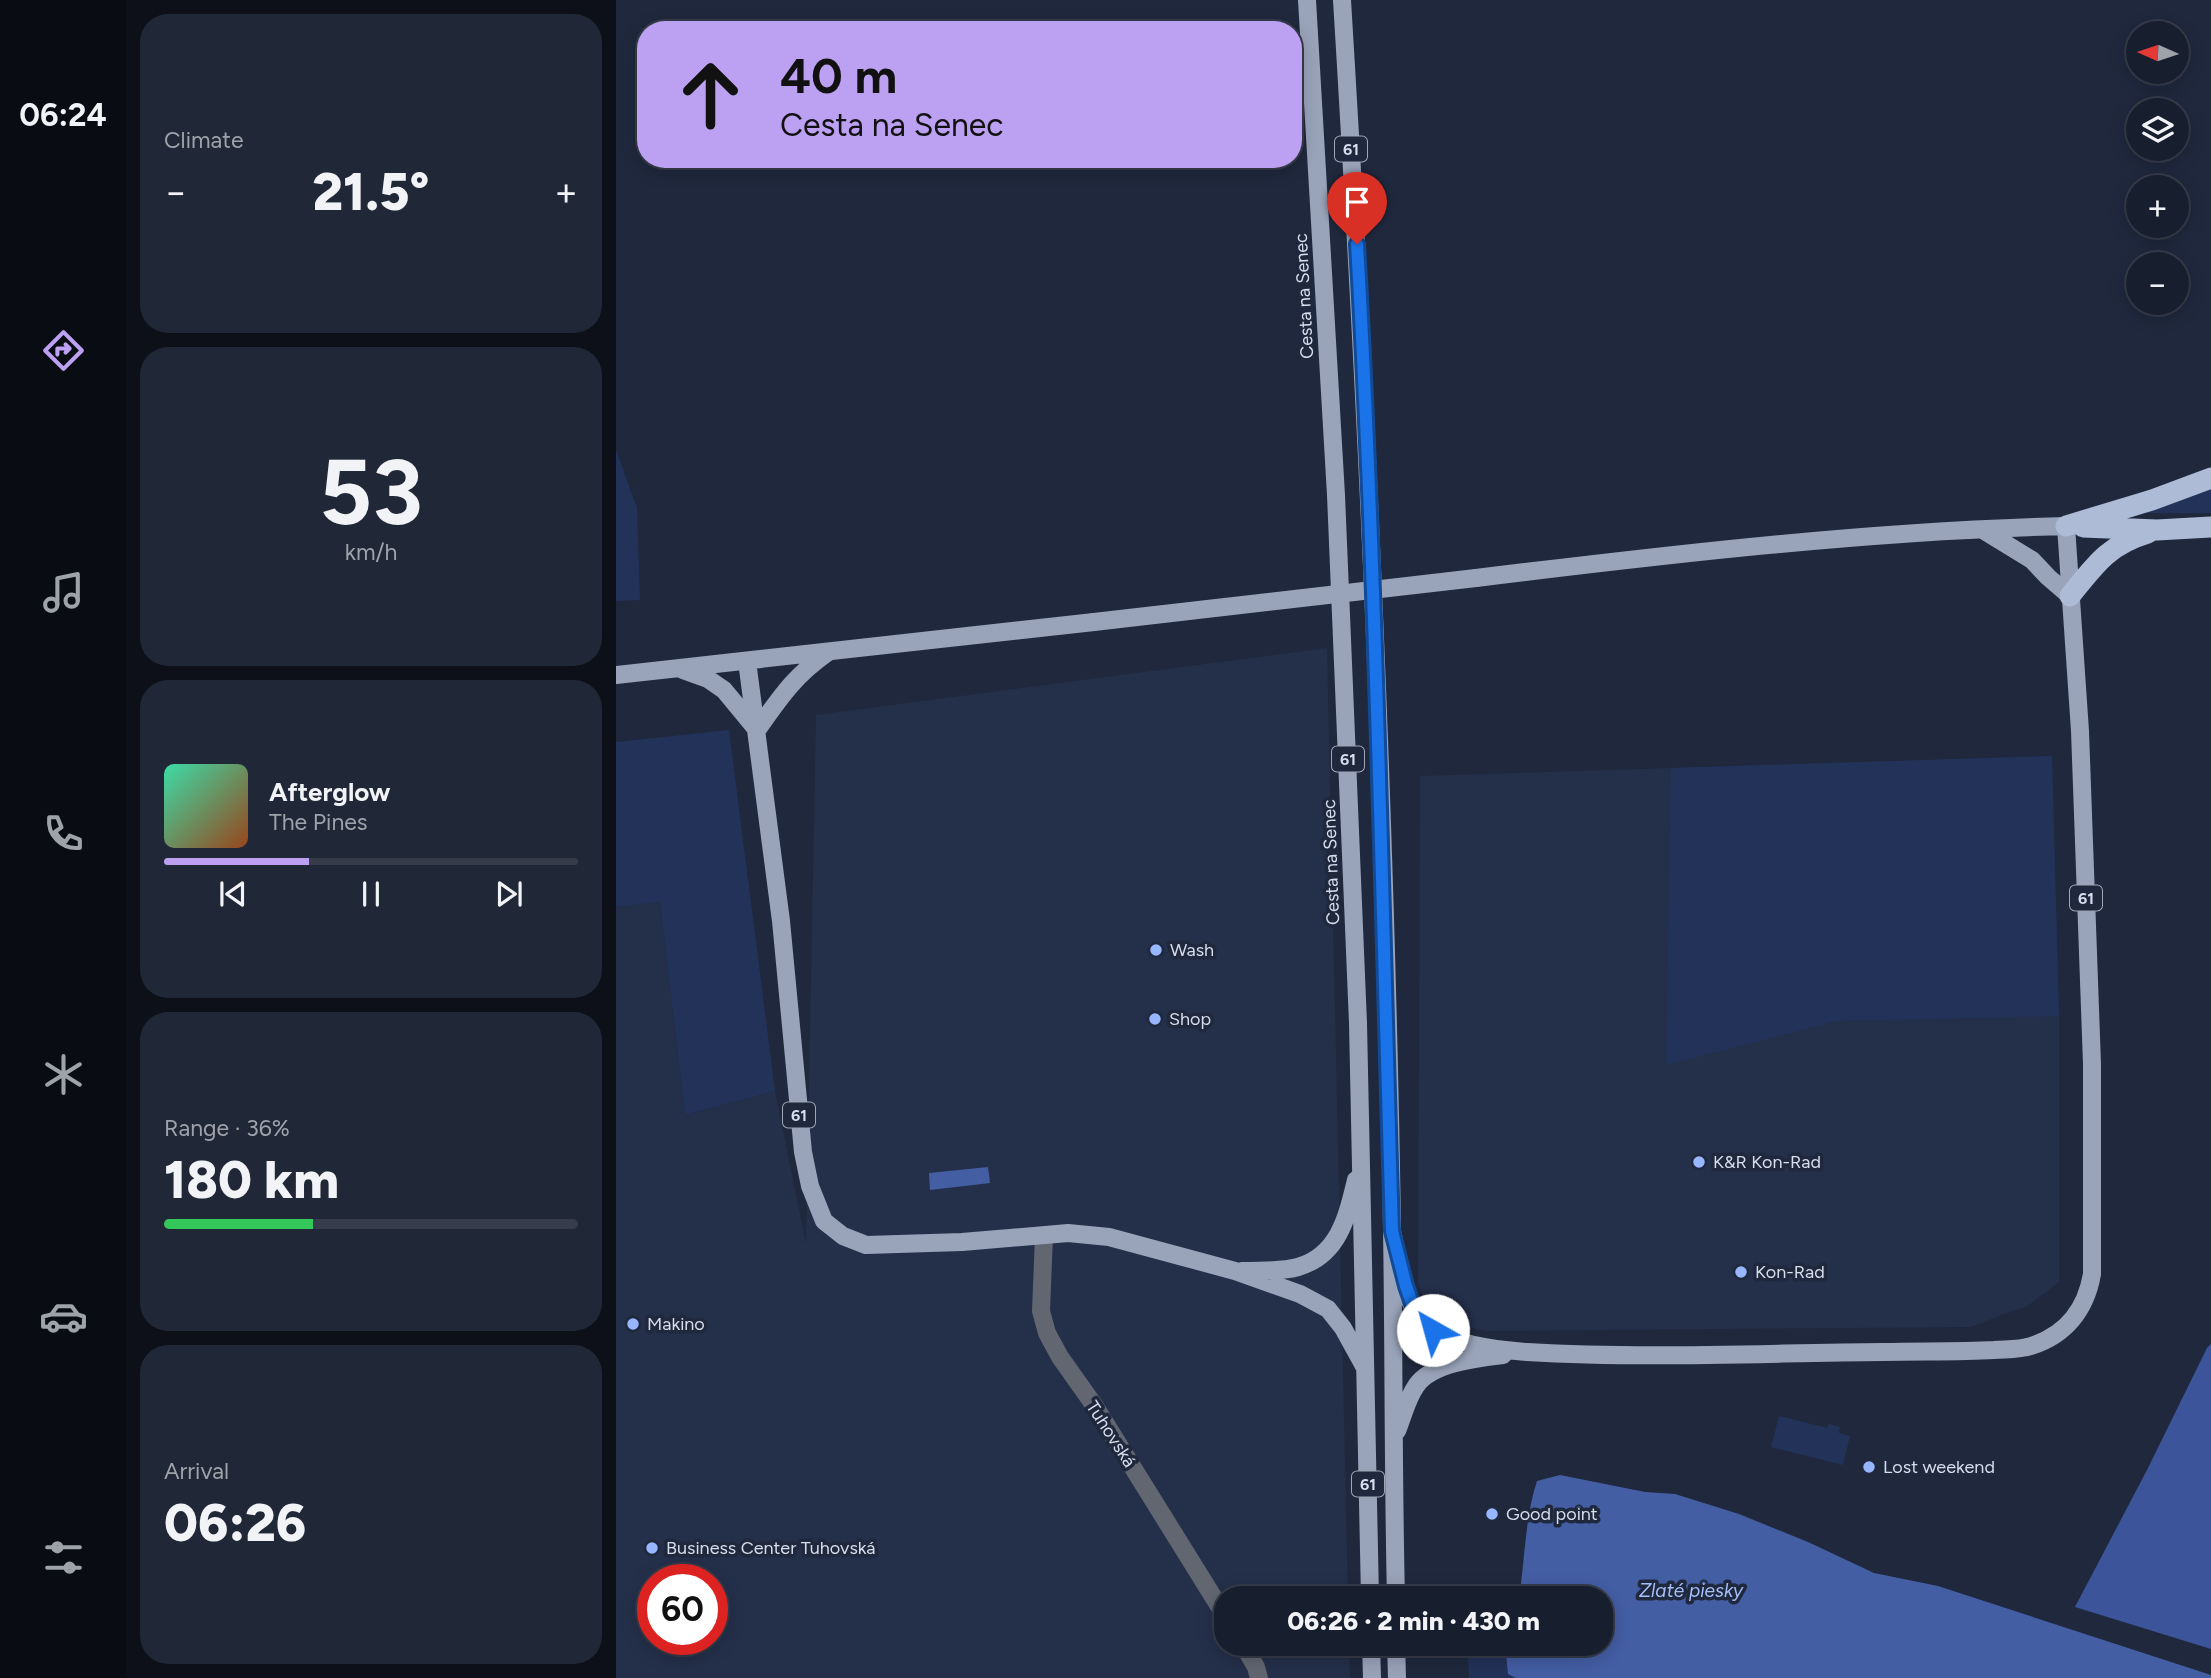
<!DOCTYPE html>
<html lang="en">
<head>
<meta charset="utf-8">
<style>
  body { margin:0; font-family:Figtree,sans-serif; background:#202736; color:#f1f3f6; height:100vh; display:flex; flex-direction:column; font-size:26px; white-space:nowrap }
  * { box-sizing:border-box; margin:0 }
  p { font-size:23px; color:#9ea2aa }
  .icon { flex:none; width:38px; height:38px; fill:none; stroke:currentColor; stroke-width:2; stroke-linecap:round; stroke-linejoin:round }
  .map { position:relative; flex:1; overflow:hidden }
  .panel { display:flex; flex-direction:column; gap:14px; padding:14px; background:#0d1019; width:490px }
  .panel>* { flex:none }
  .banner { position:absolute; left:21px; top:21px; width:665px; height:147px; border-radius:28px; box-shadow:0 4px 18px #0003,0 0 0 2px #363c4a; background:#bca0f2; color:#111; overflow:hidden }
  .needle { width:46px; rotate:273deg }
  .fabs { position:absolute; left:1510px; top:21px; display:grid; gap:14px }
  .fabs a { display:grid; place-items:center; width:63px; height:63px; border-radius:50%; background:#171e2e; box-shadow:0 4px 18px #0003,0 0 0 2px #363c4a; font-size:35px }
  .speed { position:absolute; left:21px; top:1564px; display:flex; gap:14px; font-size:35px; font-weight:700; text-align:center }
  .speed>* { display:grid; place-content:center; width:91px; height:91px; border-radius:50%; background:#171e2e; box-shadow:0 4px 18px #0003,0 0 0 2px #363c4a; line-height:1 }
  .speed .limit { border:10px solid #d22; background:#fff; color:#111 }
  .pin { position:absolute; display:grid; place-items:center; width:60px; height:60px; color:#fff; margin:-72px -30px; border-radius:50% 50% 50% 0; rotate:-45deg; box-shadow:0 0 7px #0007 }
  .pin .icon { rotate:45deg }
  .me { position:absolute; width:77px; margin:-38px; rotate:322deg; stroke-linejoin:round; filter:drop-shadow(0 0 5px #0008) }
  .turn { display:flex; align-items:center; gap:24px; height:147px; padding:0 28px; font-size:32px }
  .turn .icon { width:91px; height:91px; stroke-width:2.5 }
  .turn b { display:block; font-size:49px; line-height:60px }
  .big { font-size:52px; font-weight:800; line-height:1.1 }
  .panel .card { flex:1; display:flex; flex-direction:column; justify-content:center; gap:10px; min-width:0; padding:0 24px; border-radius:28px; background:#202736 }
  .panel .dial { align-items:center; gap:0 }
  .dial b { font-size:91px; line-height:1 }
  .song { display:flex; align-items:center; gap:21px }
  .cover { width:84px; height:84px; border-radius:10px; background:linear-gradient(135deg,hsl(160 70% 55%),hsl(20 70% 35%)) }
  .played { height:7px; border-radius:4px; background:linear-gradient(90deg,#bca0f2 35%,#363c4a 35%) }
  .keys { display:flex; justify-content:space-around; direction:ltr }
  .heat { display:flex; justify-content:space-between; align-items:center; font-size:38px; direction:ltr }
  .charge { height:10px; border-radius:5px; background:linear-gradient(90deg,#34c759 36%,#363c4a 0) }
  .trip { position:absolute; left:598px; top:1586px; width:399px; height:70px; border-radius:28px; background:#171e2e; box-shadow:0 4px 18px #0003,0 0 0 2px #363c4a; font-weight:800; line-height:70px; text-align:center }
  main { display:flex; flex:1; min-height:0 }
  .tabs { display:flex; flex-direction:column; width:126px; justify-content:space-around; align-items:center; background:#090c12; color:#9ea2aa }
  .tabs .icon { width:49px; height:49px }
  .tabs .active { color:#bca0f2 }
  .tabs b { font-size:32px; color:#f1f3f6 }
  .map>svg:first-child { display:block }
  .built { fill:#242f4a; fill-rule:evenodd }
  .green { fill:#233259 }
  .forest { fill:#3c559a }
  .water { fill:#445ea4 }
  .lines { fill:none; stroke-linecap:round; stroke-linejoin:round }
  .minor { stroke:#616671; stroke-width:18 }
  .major { stroke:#99a3b9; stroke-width:18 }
  .highway { stroke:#aebbd6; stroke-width:21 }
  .major-bridge { stroke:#99a3b9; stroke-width:18 }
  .route-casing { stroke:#114b97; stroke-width:18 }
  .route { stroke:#1a73e8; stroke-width:12 }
  .poi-dot { fill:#98b6fd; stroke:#1f283d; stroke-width:2.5 }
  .labels { text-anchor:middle; stroke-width:7; stroke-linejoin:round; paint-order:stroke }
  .shield { fill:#1f283d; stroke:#9fa7b7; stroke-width:2 }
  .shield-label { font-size:16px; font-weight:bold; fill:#d6ddeb }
  .street-label { font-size:18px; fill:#d6ddeb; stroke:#1f283d }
  .poi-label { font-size:18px; fill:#d6ddeb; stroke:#1f283d; text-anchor:start }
  .water-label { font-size:19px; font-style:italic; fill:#a6bff9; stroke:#1f283d }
</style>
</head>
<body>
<main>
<nav class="tabs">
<b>06:24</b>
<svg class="icon active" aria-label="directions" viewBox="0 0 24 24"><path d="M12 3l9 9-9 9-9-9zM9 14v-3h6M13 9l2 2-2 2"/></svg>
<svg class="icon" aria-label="music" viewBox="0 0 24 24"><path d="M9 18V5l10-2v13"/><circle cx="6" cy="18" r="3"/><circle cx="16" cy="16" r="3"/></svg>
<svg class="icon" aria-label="phone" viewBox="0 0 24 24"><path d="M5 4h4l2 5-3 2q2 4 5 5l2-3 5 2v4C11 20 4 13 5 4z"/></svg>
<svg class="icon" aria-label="climate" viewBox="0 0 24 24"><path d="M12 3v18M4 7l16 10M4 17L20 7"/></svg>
<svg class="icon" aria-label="car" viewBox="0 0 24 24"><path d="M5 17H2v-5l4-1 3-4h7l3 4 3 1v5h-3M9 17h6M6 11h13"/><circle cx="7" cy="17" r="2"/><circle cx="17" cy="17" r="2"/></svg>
<svg class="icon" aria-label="filters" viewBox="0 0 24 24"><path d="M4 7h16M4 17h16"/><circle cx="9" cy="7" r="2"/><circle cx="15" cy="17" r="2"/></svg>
</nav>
<section class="panel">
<div class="card"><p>Climate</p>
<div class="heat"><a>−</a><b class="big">21.5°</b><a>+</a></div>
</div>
<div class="card dial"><b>53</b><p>km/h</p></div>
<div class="card">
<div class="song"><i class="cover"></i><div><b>Afterglow</b><p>The Pines</p></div></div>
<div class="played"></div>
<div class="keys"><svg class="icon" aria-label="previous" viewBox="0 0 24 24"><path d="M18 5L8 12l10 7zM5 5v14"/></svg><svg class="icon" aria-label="pause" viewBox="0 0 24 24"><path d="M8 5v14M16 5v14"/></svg><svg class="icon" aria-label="next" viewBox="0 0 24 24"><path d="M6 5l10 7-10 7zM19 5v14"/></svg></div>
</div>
<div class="card"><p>Range · 36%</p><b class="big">180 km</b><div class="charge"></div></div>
<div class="card"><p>Arrival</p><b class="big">06:26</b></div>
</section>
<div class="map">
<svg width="1595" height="1678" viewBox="0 0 1595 1678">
  <rect width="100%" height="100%" fill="#1f283d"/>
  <path class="built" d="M 711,648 L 732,1598 L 611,1598 L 611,1643 L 733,1643 L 734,1678 L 0,1678 L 0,907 L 44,902 L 69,1115 L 159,1091 L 190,1244 L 200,715 ZM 37,1580 L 96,1580 L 96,1640 L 37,1640 Z
    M 1436,756 L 1443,1016 L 1443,1282 L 1410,1307 L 1390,1313 L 1356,1327 L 869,1331 L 831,1323 L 814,1308 L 802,1284 L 804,776 Z"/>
  <path class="green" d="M 0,450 L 21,508 L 24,600 L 0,601 Z
    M 1595,488 L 1595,513 L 1530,513 Z
    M 113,730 L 159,1091 L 69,1115 L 44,902 L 0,907 L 0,742 Z
    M 1436,756 L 1443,1016 L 1221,1021 L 1050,1065 L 1055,768 Z
    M 1163,1416 L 1211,1428 L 1213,1424 L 1224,1427 L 1223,1433 L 1234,1436 L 1227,1465 L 1155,1447 Z
    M 851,1643 L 915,1643 L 912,1678 L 853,1678 Z"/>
  <path class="forest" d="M 1595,1344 L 1595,1649 L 1459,1607 L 1531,1470 L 1591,1348 Z"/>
  <path class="water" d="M 372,1167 L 374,1183 L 314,1190 L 313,1173 Z
    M 944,1475 L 1029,1492 L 1059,1494 L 1123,1514 L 1192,1542 L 1258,1573 L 1322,1586 L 1595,1675 L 1595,1678 L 900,1678 L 892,1674 L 890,1653 L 892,1643 L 985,1643 L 985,1598 L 903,1598 C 909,1559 909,1517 921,1481 Z"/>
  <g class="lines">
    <path class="minor" d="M 428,1236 L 425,1311 L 431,1333 L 444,1357 L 478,1405 L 611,1619
      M 626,1643 L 640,1667 L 643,1678"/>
    <path class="major" d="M 691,0 L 720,495 L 742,1023 L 754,1598
      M 726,0 C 751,409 770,818 776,1228 C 778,1351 777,1475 780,1598
      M 1367,530 L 1416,560 L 1432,577 L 1454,596
      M 131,661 L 165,921 L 187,1152 L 194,1186 L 208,1221 L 227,1236 L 250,1245 L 346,1242 L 452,1233 L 493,1237 L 619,1271 L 684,1294 L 712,1309 L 727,1328 L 749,1368
      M 67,670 L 92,679 L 108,690 L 141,730
      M 0,675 L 478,622
      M 141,730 C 164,698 177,677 211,653
      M 776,1231 C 784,1264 787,1312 819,1331 C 842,1345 884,1350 911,1352 C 1029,1359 1148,1353 1267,1352 C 1304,1351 1341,1352 1378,1350 C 1390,1349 1403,1350 1415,1346 C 1450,1335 1470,1309 1476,1274 L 1476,1064 L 1464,731 L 1450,526 C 1253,531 1056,554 860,578
      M 626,1271 C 644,1270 665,1272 682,1267 C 723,1255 731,1217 740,1180
      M 781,1431 C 787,1416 791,1399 800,1386 C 815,1363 862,1358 887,1355
      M 755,1643 L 756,1678
      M 780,1643 L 781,1678"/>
    <path class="highway" d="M 1450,526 L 1536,500 L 1595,478
      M 1467,527 L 1541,530 L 1595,527
      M 1454,596 C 1479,565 1492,545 1532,533"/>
    <path class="major-bridge" d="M 478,622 L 860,578"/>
  </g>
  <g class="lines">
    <g class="route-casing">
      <path id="route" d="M 741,244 C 760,573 766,902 776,1231 L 790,1286 L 799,1312 L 817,1330"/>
    </g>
    <use href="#route" class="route"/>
  </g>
  <g class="poi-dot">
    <circle cx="540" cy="950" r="7"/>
    <circle cx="539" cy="1019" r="7"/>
    <circle cx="1083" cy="1162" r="7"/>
    <circle cx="1125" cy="1272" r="7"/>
    <circle cx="17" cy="1324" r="7"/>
    <circle cx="1253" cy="1467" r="7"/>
    <circle cx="876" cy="1514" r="7"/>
    <circle cx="36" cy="1548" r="7"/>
  </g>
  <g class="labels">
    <g class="shield">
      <rect x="719" y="136.5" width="32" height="25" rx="5"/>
      <rect x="716" y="746.5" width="32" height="25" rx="5"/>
      <rect x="1454" y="885.5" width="32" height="25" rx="5"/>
      <rect x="167" y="1102.5" width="32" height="25" rx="5"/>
      <rect x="736" y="1471.5" width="32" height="25" rx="5"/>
    </g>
    <g class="shield-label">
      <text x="735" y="155">61</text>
      <text x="732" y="765">61</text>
      <text x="1470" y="904">61</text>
      <text x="183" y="1121">61</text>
      <text x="752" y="1490">61</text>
    </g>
    <g class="street-label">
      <text transform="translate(688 296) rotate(-93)" y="6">Cesta na Senec</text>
      <text transform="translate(715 862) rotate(-92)" y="6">Cesta na Senec</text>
      <text transform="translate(495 1434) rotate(57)" y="6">Tuhovská</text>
    </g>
    <g class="poi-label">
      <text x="554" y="956">Wash</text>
      <text x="553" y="1025">Shop</text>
      <text x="1097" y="1168">K&amp;R Kon-Rad</text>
      <text x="1139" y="1278">Kon-Rad</text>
      <text x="31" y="1330">Makino</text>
      <text x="1267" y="1473">Lost weekend</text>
      <text x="890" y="1520">Good point</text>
      <text x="50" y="1554">Business Center Tuhovská</text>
    </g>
    <g class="water-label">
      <text x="1075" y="1597">Zlaté piesky</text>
    </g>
  </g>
</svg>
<div class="fabs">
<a><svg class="needle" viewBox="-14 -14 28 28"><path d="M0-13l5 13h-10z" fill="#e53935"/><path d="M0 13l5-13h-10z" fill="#9ea2aa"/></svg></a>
<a><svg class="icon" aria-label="layers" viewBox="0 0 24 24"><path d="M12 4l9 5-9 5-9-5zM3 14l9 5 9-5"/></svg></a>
<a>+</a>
<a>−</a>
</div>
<div class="speed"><div class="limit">60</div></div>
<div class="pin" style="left:741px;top:244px;background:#d93025"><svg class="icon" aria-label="arrive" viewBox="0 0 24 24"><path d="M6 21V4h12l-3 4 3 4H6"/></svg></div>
<svg class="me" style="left:817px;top:1330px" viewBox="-20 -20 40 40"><circle r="19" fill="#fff"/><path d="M0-13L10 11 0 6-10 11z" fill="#1a73e8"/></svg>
<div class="trip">06:26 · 2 min · 430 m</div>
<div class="banner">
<div class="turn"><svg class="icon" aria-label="ahead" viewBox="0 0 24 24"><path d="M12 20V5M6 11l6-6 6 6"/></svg><div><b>40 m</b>Cesta na Senec</div></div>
</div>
</div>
</main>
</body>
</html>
